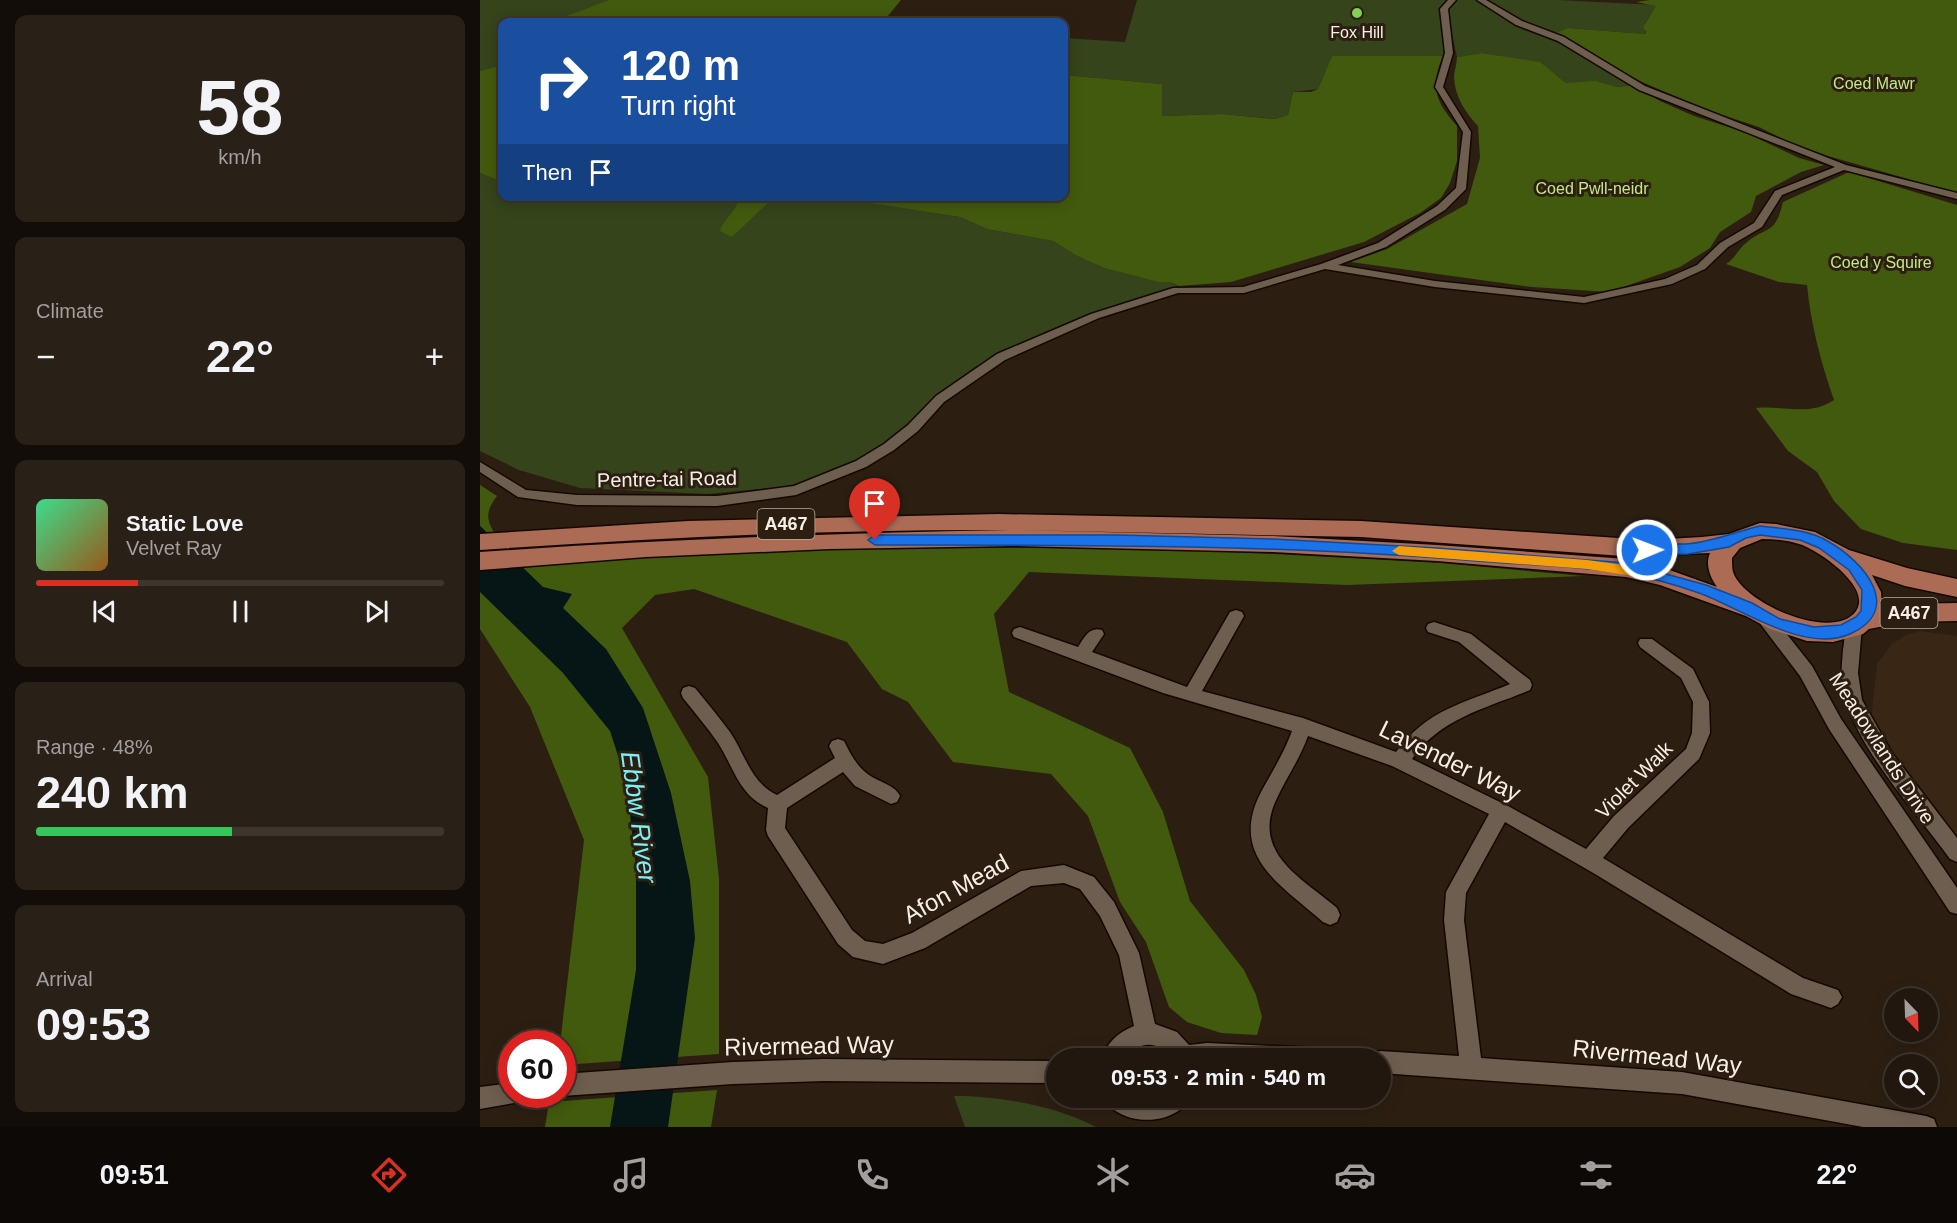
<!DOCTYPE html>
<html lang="en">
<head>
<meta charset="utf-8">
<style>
  body { margin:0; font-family:Arial,sans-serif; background:#292017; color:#f1f3f6; height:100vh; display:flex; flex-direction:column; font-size:22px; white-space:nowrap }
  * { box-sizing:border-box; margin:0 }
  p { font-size:20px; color:#a29f9e }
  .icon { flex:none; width:33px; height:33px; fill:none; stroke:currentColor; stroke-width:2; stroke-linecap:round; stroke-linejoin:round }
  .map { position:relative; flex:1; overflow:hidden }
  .sheet { display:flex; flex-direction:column; gap:15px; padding:15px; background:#120d08; width:480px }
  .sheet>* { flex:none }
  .banner { position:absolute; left:18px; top:18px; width:570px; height:183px; border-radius:12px; box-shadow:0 3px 15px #0003,0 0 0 2px #3e362e; background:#1a4fa0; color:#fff; overflow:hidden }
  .needle { width:39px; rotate:157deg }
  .controls { position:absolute; left:1404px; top:988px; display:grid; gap:12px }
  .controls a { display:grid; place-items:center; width:54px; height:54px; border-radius:50%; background:#21170e; box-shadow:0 3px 15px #0003,0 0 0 2px #3e362e; font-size:30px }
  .speed { position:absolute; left:18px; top:1030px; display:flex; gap:12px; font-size:30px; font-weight:700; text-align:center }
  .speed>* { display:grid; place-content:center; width:78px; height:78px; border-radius:50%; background:#21170e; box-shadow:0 3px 15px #0003,0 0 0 2px #3e362e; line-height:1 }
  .speed .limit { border:9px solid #d22; background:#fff; color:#111 }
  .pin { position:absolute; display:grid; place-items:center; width:51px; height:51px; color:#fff; margin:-62px -26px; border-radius:50% 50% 50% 0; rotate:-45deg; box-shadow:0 0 6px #0007 }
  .pin .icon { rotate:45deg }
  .me { position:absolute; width:66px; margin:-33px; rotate:89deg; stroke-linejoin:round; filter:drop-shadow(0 0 4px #0008) }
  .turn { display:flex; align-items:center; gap:21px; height:126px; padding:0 24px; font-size:27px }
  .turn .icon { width:78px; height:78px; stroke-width:2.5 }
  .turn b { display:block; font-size:42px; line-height:51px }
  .then { display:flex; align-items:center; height:57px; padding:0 24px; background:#0003; gap:12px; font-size:22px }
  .big { font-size:45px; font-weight:700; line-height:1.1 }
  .sheet .tile { flex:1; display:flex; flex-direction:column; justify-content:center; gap:9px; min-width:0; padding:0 21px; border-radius:12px; background:#292017 }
  .sheet .dial { align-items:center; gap:0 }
  .dial b { font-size:78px; line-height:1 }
  .song { display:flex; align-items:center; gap:18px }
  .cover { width:72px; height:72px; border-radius:9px; background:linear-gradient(135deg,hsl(150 70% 55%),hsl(30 70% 35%)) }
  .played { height:6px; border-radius:3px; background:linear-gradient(90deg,#d93025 25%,#3e362e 25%) }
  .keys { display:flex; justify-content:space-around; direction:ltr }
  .heat { display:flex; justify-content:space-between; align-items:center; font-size:33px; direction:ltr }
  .charge { height:9px; border-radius:4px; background:linear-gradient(90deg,#34c759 48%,#3e362e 0) }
  .trip { position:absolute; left:566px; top:1048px; width:345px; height:60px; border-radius:30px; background:#21170e; box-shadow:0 3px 15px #0003,0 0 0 2px #3e362e; font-weight:700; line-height:60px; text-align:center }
  .tabs { display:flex; height:96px; justify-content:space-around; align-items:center; background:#0d0906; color:#a29f9e }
  .tabs .icon { width:42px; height:42px }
  .tabs .active { color:#d93025 }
  .tabs b { font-size:27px; color:#f1f3f6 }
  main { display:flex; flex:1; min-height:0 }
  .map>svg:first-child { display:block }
  .built { fill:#392615 }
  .green { fill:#35441b }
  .forest { fill:#425a0d }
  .water { fill:#061516 }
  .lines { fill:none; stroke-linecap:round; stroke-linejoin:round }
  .minor-casing { stroke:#140801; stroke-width:3 }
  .primary-casing { stroke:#140801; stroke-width:3 }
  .minor { fill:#6e5e50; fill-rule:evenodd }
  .primary { fill:#ab6b55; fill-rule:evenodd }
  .route { fill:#1a73e8; stroke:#114b97; stroke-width:1.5 }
  .slow { fill:#f59e0b }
  .poi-dot { fill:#81d050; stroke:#2c1f12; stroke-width:2 }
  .labels { text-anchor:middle; stroke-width:6; stroke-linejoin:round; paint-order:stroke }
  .far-poi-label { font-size:16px; fill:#f7eee6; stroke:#2c1f12 }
  .far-park-label { font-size:16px; fill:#c3e986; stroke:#2c1f12 }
  .shield { fill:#2c1f12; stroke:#bab0a6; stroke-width:1.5 }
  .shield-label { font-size:18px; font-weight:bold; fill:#f7eee6 }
  .street-label { font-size:20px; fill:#f7eee6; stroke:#2c1f12 }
  .near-street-label { font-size:24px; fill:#f7eee6; stroke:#2c1f12 }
  .near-water-label { font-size:26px; font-style:italic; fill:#7bf0f8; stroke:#2c1f12 }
</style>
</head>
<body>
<main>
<section class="sheet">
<div class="tile dial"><b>58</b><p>km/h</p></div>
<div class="tile"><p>Climate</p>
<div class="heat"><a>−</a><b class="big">22°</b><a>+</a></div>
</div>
<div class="tile">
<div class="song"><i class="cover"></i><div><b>Static Love</b><p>Velvet Ray</p></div></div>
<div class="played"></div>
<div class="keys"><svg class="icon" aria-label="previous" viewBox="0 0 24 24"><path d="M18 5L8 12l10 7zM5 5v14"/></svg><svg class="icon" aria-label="pause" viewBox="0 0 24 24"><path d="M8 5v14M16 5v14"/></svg><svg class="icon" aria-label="next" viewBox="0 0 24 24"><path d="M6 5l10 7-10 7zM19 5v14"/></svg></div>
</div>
<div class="tile"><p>Range · 48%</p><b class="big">240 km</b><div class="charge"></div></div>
<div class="tile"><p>Arrival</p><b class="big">09:53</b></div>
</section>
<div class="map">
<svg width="1477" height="1127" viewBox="0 0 1477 1127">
  <rect width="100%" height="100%" fill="#2c1f12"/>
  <path class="built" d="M 1440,631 L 1477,636 L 1477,853 L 1390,731 L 1397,664 L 1412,644 L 1426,635 Z"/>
  <path class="green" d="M 0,0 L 129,0 L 80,20 L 83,22 L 22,22 L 22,65 L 0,71 Z
    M 657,0 L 968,0 L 960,11 L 966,50 L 963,56 L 852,56 L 838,89 L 813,92 L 808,115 L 797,119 L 742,114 L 681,116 L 682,84 L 584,75 L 584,38 L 645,42 Z
    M 975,0 L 996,0 L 1040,25 L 1087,46 L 1154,85 L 1137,87 L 1086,83 L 1059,62 L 1002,53 L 977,57 L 967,11 Z
    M 1004,0 L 1078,0 L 1177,5 L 1165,23 L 1165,34 L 1088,28 L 1073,34 L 1048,26 Z
    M 0,173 L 22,182 L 22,196 L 353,196 L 480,217 L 507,229 L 573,241 L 597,256 L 624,268 L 678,282 L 690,282 L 698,286 L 603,318 L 495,367 L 456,395 L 434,420 L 412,438 L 374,462 L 311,486 L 227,494 L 100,488 L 39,470 L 0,451 Z
    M 474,1096 C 519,1096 577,1106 616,1127 L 485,1127 Z"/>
  <path class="forest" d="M 129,0 L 421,0 L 403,22 L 83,22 L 79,19 Z
    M 1170,0 L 1477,0 L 1477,193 L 1348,156 L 1313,144 L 1279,127 L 1227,110 L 1162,82 L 1073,34 L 1088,28 L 1165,34 L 1166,32 L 1163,27 L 1176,6 L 1156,2 Z
    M 1002,53 L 1060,62 L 1086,83 L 1115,81 L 1137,87 L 1154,85 L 1180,101 L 1214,116 L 1264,132 L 1319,158 L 1344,165 L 1321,172 L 1276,196 L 1271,212 L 1240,232 L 1230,248 L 1200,267 L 1129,292 L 1052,287 L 871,262 L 907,249 L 987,204 L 1000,158 L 998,126 C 985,112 975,97 974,77 C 974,71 977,64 977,57 Z
    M 852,56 L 963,56 C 950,86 955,102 977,126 L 977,161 L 970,183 L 961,198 L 940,213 L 884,242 L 751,282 L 699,286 L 690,282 L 678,282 L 624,268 L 597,256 L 573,241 L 507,229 L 480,217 L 353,197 L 584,196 L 584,75 L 682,84 L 682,116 L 742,114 L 796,119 L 808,115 L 813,92 L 831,92 L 838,89 Z
    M 22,65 L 22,182 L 0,173 L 0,71 Z
    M 1369,172 L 1477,205 L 1477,550 L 1423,543 L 1381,529 L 1354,501 L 1337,472 L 1308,451 L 1276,408 C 1303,405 1329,417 1354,400 C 1341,363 1331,325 1327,285 L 1299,282 L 1246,264 C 1256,258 1258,249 1266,243 C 1287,225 1295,236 1303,202 Z
    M 259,197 L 294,197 L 252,237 L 240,231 C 244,218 257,212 259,197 Z
    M 0,485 L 17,496 C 0,518 11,526 23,547 L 0,526 Z
    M 349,541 L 490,548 L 636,547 L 794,554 L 960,563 L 1103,576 L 867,585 L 549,572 L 514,614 L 529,692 L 650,748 L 683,812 L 710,901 L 764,970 L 776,995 L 782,1017 L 777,1035 L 741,1033 L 707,1022 L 689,1007 L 666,942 L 640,902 L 608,816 L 571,774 L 473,762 L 428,702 L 402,689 L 367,642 L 214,589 L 175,595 L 142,628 L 228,777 L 239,879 L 239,1054 L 83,1065 L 82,1044 L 80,1044 L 104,840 L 50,707 L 0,629 L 0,561 Z
    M 237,1090 L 231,1127 L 65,1127 L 69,1102 Z"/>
  <path class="water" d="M 0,526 L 63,587 L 92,594 L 83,608 L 126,649 L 163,708 L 191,793 L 210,881 L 215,938 L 188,1127 L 130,1127 L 156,970 L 156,866 L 146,780 L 130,731 L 83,673 L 0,592 Z"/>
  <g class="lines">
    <g class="minor-casing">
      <path id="minor" d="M 968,0 L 976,0 L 968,9 L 973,53 L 963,87 L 991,132 L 986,189 L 965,210 L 906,247 L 858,265 L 955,281 L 1104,297 L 1185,279 L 1217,265 L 1240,243 L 1274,223 L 1295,191 L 1355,167 L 1159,90 L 1078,41 L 1036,25 L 997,0 L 1006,0 L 1042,21 L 1084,37 L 1165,86 L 1366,165 L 1477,193 L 1477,199 L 1364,170 L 1302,195 L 1282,227 L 1248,247 L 1225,269 L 1192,284 L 1104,303 L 955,287 L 845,269 L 764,293 L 698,293 L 619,318 L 525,360 L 464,402 L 438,431 L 414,450 L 386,467 L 316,495 L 237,506 L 97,505 L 38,497 L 0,472 L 0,462 L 46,490 L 97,495 L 237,496 L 314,486 L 376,461 L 404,444 L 428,425 L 456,396 L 517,354 L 611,314 L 693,288 L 763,287 L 841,264 L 898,243 L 957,206 L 976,188 L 983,132 L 955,87 L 965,53 L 960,9 Z
        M 756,610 L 762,612 L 764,616 L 722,691 L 823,718 L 916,752 C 947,709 985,703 1030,684 L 979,642 L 948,632 L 946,628 L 948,624 L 954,622 L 991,634 L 1050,680 L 1052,685 L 1050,690 C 1007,708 960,718 932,759 L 1028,806 L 1106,849 L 1134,816 L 1206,749 L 1212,733 L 1213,702 L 1201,678 L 1160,647 L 1158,643 L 1160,639 L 1172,639 L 1213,669 L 1229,702 L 1230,733 L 1219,759 L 1148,828 L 1123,858 L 1323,978 L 1358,990 L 1362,997 L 1358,1004 L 1351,1008 L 1311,994 L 1115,874 L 1025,822 L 986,893 L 984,920 L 1001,1058 L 1202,1072 L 1446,1116 L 1454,1119 L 1457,1127 L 1383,1127 L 1202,1094 L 900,1073 L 900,1059 L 890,1059 L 892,1054 L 900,1051 L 979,1056 L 964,920 L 966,892 L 1009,814 L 912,766 L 828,736 C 820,758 807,777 797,798 C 770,853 822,878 857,908 L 860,915 L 857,922 L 850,925 L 843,922 C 801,885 748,856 781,792 C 792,772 804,753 812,731 L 683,693 L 534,637 L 532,633 L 534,629 L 540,627 L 598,647 C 604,638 609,626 622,630 L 624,634 L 612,652 L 707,687 L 750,612 Z
        M 1285,612 L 1291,614 L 1332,666 L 1361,719 L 1477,888 L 1477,914 L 1470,912 L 1349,729 L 1320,676 L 1279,622 L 1277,618 L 1279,614 Z
        M 1374,620 L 1380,622 L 1382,626 L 1378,673 L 1382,700 L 1412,753 L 1477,838 L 1477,862 L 1470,859 C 1437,813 1377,749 1364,694 C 1360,679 1362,664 1363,649 C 1365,640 1364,629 1368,622 Z
        M 209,686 L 215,688 C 227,703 239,717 250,732 C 265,754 271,783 297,795 L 355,758 L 349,746 L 352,741 L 358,739 L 364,741 C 370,753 377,767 389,775 C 399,782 415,785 420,796 L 417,802 L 411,804 L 375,786 L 363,772 L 307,808 L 305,828 L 372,930 L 385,941 L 403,944 L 432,933 L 541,871 L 584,865 L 614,877 L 634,902 L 659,953 L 675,1024 L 697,1032 L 709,1045 L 727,1043 L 839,1048 L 847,1051 L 850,1059 L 693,1059 C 680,1040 657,1040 645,1059 L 621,1059 C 628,1042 637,1033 654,1026 L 639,955 L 620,916 L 600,889 L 584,883 L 551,886 L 445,948 L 403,964 L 373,957 L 358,944 L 288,836 L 286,830 L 288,808 C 259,795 254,768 238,743 C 227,727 215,713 203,698 L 201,693 L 203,688 Z
        M 344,1059 L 576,1061 L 576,1083 L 344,1081 L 253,1084 L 82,1096 L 79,1095 L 82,1095 L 82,1074 L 253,1062 Z
        M 32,1083 L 32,1095 L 43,1095 L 40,1102 L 0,1109 L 0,1087 Z
        M 624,1098 L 649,1098 L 655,1103 L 666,1104 L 682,1098 L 710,1098 C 695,1127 639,1127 624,1098 Z"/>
    </g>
    <g class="primary-casing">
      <path id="primary" d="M 518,514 L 881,521 L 1169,540 L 1222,537 L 1249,534 L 1280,523 L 1296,524 L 1335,532 L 1369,550 L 1427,568 L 1477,579 L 1477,597 L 1425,586 L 1392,575 L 1401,592 L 1402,608 L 1425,604 L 1477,603 L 1477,621 L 1425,622 L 1389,629 L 1383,634 L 1353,642 L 1327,641 L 1290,629 L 1266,616 L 1180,585 L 1146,577 L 957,561 L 793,552 L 533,546 L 349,549 L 166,557 L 0,570 L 0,552 C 177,540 353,533 530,530 C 353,529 176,538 0,550 L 0,534 L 208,521 ZM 536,530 L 881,537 L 1143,556 L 1230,553 C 1225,564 1230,577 1237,587 L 1184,568 L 1146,559 L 957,545 L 793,536 ZM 1282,539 C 1294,539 1307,540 1319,544 C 1337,549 1393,587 1376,611 C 1353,643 1263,603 1253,572 C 1252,568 1252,562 1252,558 L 1260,548 Z"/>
    </g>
    <use href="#minor" class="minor"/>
    <use href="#primary" class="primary"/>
  </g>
  <path class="route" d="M 1280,526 C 1303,529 1328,529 1349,542 C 1383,561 1425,609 1370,634 C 1324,654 1261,608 1219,593 C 1196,585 1169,577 1144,573 C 1096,566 1045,565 996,561 C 796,544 595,545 395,545 L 388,540 L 395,535 L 637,535 L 793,539 L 957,548 L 1146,563 L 1226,585 L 1272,603 L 1300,619 L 1334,627 L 1361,625 L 1376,617 L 1381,611 L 1382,590 L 1369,570 L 1339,548 L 1320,540 L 1280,535 L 1266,538 L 1249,547 L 1208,554 L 1167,555 L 1161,550 C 1168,540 1194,545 1206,544 C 1233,542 1254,532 1280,526 Z"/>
  <path class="slow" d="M 919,546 L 1107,560 L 1174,569 L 1181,574 L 1174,579 L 1107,569 L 919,555 L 912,551 Z"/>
  <circle class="poi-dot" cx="877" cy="13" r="6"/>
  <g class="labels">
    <g class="far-poi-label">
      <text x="877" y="38">Fox Hill</text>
    </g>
    <g class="far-park-label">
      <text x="1394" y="89">Coed Mawr</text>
      <text x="1112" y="194">Coed Pwll-neidr</text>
      <text x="1401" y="268">Coed y Squire</text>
    </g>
    <g class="shield">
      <rect x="277.5" y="509" width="57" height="30" rx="4.5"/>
      <rect x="1400.5" y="598" width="57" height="30" rx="4.5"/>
    </g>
    <g class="shield-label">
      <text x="306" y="530">A467</text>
      <text x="1429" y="619">A467</text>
    </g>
    <g class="street-label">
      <text transform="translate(187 479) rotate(-1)" y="7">Pentre-tai Road</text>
      <text transform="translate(1402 748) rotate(57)" y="7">Meadowlands Drive</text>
      <text transform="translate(1154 780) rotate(-45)" y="7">Violet Walk</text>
    </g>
    <g class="near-street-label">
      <text transform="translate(970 761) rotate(26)" y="8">Lavender Way</text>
      <text transform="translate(476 889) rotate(-29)" y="8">Afon Mead</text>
      <text transform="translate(329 1046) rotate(-1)" y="8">Rivermead Way</text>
      <text transform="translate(1177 1057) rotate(6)" y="8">Rivermead Way</text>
    </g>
    <g class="near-water-label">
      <text transform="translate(159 817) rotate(82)" y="9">Ebbw River</text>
    </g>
  </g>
</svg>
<div class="controls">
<a><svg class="needle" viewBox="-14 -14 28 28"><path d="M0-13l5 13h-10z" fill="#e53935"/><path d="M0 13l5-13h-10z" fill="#a29f9e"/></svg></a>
<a><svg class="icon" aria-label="search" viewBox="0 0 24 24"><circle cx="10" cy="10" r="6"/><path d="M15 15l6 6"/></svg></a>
</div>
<div class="speed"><div class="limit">60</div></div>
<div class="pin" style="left:395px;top:540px;background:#d93025"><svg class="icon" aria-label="arrive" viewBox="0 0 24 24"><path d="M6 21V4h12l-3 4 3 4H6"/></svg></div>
<svg class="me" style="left:1167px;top:550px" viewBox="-20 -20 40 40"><circle r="17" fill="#1a73e8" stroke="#fff" stroke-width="3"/><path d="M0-11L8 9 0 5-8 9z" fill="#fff"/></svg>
<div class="trip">09:53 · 2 min · 540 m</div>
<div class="banner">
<div class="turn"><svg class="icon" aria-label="right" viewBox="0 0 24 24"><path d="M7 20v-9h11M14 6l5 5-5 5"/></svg><div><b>120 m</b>Turn right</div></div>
<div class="then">Then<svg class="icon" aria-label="arrive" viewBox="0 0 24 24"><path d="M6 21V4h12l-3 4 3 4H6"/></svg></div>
</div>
</div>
</main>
<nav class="tabs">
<b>09:51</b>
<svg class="icon active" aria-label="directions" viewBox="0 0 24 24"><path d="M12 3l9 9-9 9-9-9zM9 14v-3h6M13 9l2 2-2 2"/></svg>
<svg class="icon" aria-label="music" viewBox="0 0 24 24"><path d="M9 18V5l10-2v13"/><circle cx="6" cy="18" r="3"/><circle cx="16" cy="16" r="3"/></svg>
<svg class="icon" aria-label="phone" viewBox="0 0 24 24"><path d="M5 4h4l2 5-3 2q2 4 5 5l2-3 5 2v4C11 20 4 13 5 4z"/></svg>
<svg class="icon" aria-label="climate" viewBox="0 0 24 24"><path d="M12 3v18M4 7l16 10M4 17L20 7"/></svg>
<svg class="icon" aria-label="car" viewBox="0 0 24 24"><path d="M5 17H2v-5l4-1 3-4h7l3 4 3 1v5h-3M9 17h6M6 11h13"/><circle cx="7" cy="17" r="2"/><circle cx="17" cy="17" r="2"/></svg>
<svg class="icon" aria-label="filters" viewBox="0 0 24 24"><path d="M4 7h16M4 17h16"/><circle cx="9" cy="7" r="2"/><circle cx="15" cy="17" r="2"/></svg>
<b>22°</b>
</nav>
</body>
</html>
